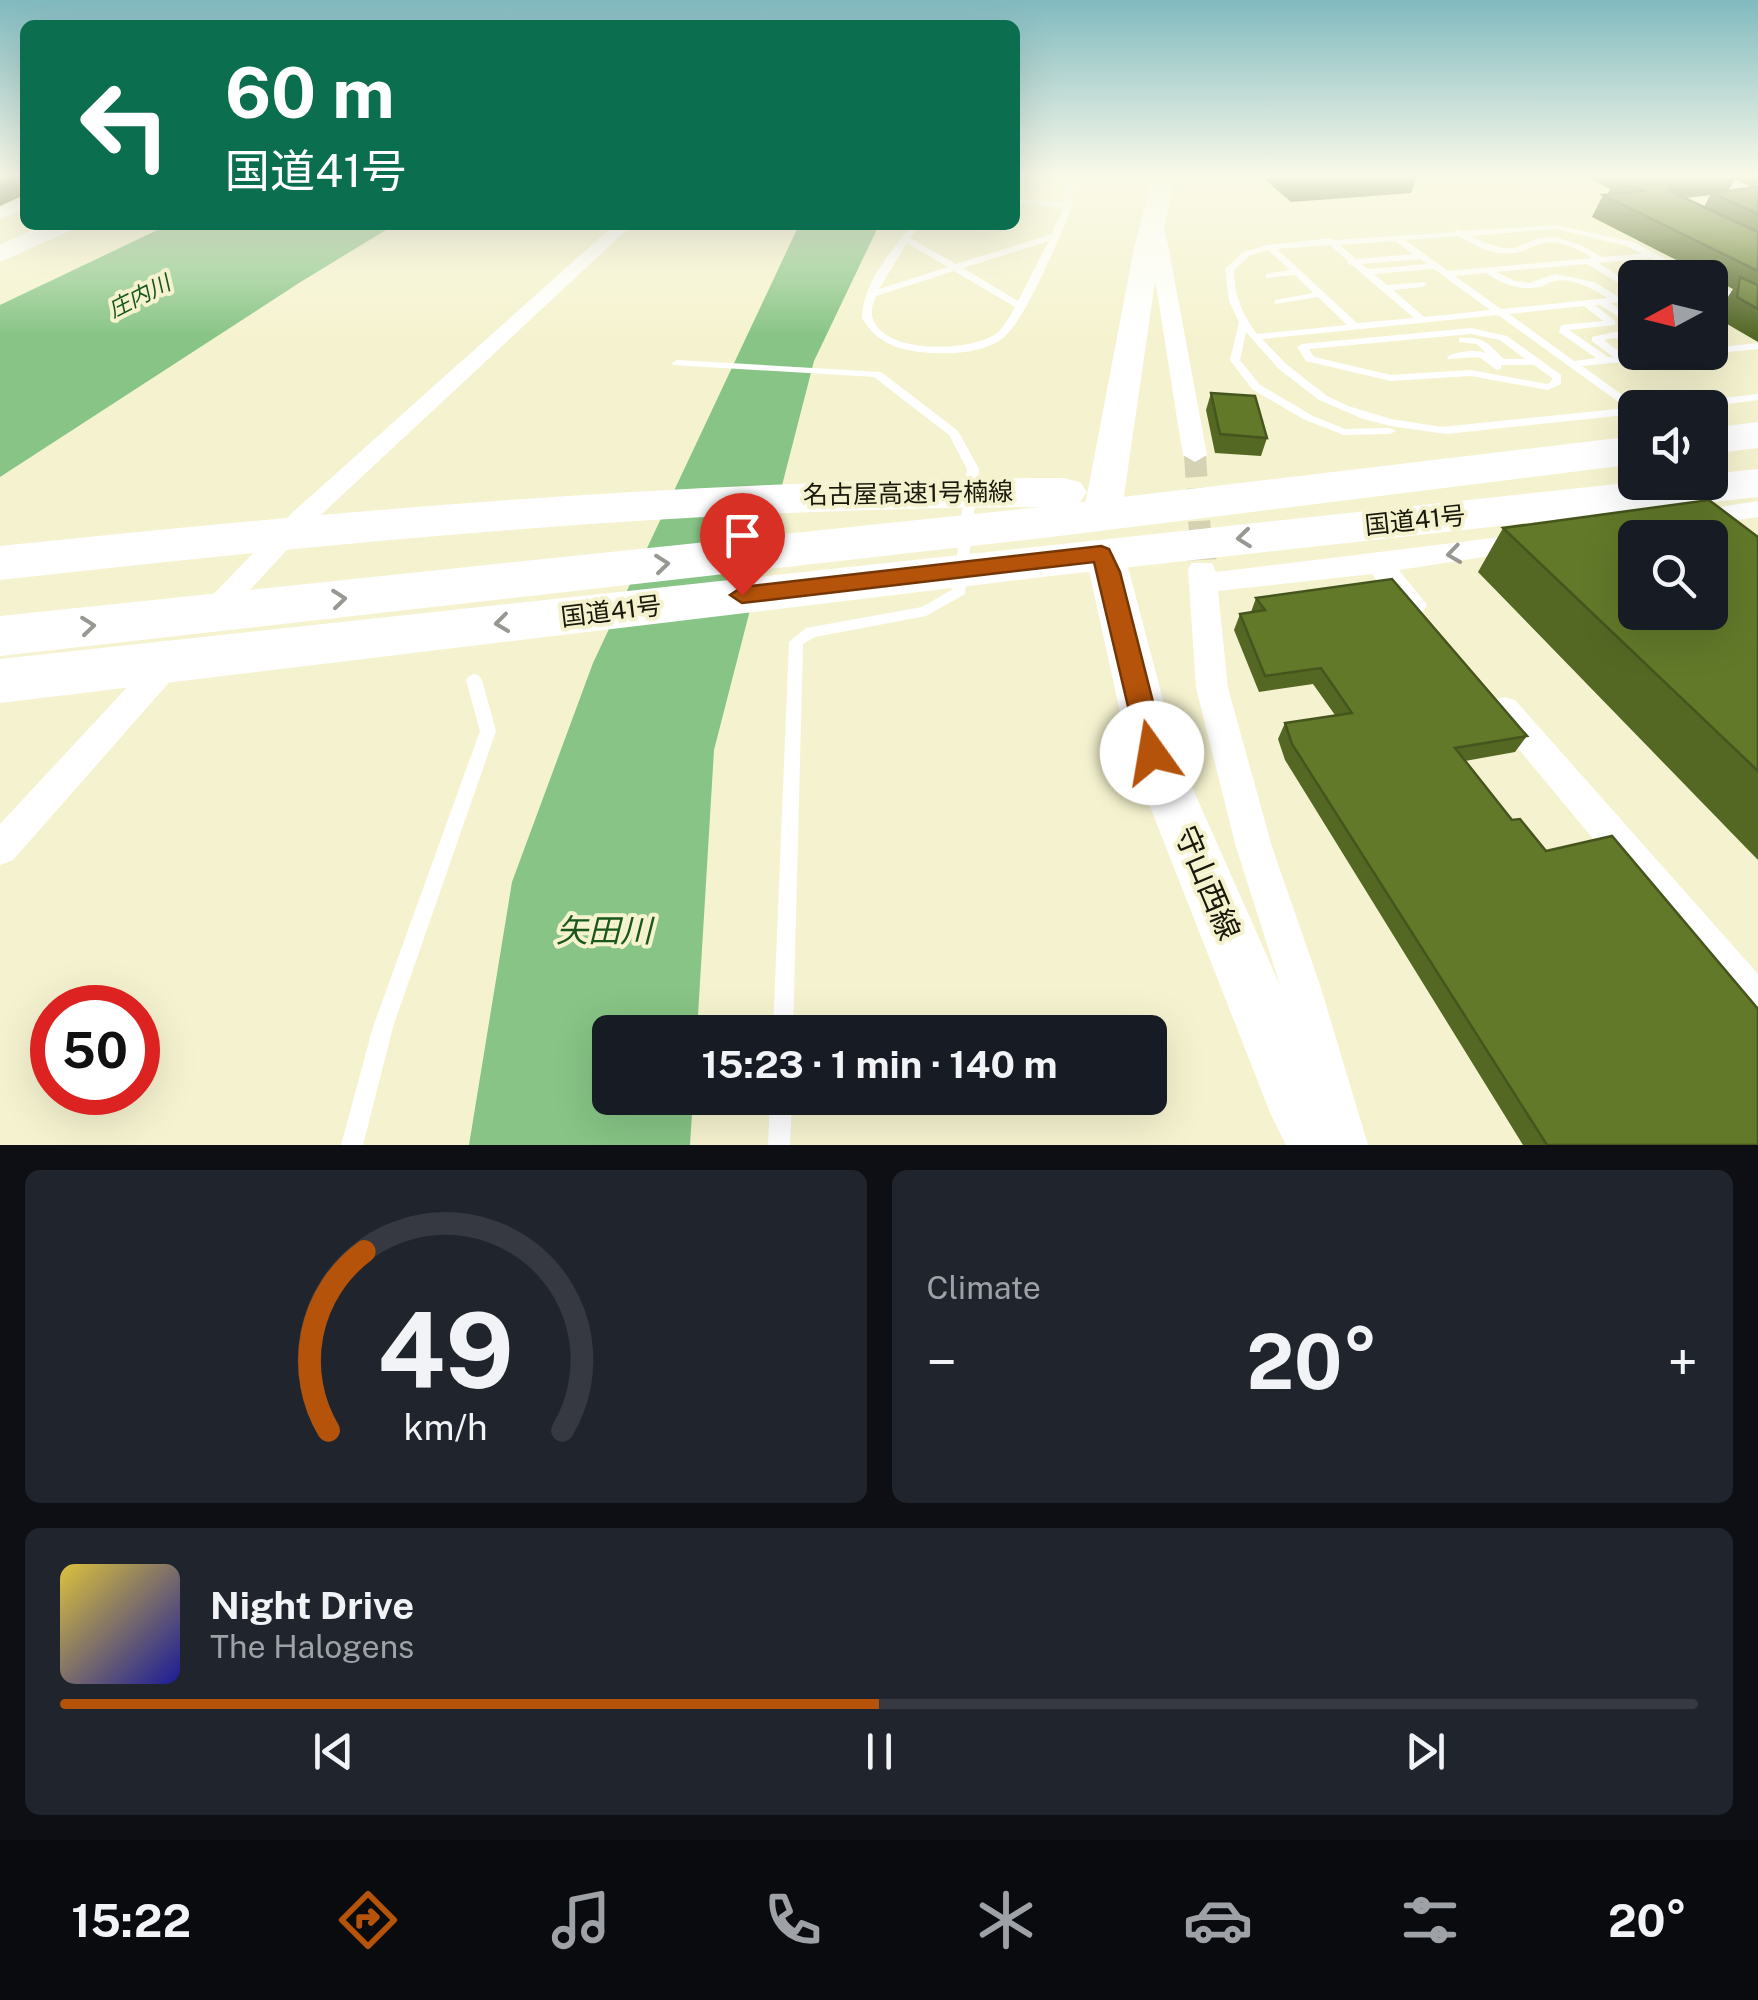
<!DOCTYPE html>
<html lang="en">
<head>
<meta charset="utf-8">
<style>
  body { margin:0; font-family:"Public Sans","Noto Sans JP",sans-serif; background:#20242c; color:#f1f3f6; height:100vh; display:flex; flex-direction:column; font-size:38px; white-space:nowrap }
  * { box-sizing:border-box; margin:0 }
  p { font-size:32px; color:#9ea1a6 }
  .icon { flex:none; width:55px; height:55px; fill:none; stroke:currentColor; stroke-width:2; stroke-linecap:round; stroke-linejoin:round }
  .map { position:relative; height:1145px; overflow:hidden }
  .side { display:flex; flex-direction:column; gap:25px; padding:25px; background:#0d0f14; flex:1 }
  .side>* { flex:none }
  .hud { position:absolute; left:20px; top:20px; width:1000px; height:210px; border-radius:15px; box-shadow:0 10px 40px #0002; background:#0b6e4f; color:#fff; overflow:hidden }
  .needle { width:65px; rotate:263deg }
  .tools { position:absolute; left:1618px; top:260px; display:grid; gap:20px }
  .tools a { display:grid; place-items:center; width:110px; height:110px; border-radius:15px; background:#171b24; box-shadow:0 10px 40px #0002; font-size:50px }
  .speed { position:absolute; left:30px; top:985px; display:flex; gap:20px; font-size:50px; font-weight:700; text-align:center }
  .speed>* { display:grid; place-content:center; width:130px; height:130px; border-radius:50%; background:#171b24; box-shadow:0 10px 40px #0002; line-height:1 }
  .speed .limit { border:15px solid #d22; background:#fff; color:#111 }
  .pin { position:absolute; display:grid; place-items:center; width:85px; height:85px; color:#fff; margin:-102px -42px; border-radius:50% 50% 50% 0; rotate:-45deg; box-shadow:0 0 10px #0007 }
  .pin .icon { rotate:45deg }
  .me { position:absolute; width:110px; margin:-55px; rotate:347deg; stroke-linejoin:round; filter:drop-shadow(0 0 8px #0008) }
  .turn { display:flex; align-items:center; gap:35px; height:210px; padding:0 40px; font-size:45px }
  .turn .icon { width:130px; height:130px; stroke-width:2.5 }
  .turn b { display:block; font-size:70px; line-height:85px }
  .big { font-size:75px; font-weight:700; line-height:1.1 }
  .side .tile { flex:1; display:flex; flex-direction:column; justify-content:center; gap:15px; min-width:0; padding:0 35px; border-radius:15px; background:#20242c }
  .side .dial { align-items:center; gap:0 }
  .dial svg { height:260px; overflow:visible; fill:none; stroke:#363941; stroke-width:7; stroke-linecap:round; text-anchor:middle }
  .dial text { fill:#f1f3f6; stroke:none }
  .song { display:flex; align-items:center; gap:30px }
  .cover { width:120px; height:120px; border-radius:15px; background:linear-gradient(135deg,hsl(50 70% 55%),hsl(240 70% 35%)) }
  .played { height:10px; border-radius:5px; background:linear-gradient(90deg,#b45309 50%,#363941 50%) }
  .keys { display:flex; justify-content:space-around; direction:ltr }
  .heat { display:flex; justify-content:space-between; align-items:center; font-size:55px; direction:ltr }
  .side .tiles { flex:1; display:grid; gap:25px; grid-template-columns:1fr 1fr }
  .tile:last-child { grid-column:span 2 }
  .trip { position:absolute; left:592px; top:1015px; width:575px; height:100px; border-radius:15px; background:#171b24; box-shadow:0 10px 40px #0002; font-weight:700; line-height:100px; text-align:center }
  .tabs { display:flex; height:160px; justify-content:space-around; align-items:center; background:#090b0e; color:#9ea1a6 }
  .tabs .icon { width:70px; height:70px }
  .tabs .selected { color:#b45309 }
  .tabs b { font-size:45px; color:#f1f3f6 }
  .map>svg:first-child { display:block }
  .water { fill:#87c485 }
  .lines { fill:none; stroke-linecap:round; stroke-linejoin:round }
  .street-tunnel-far1 { stroke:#d4d2b2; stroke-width:22; stroke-dasharray:22 11; stroke-linecap:butt }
  .street-tunnel { stroke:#d4d2b2; stroke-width:30; stroke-dasharray:30 15; stroke-linecap:butt }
  .lane { fill:#fff; fill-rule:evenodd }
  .street { fill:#fff; fill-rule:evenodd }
  .secondary { fill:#fff; fill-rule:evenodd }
  .highway { fill:#fff; fill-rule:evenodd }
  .wall { fill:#546824; fill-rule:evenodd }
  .shaded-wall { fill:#45551d }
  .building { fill:#62792a; stroke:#45551d; stroke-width:2.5; fill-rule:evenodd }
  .oneway { stroke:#989791 }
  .route { fill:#b45309; stroke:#753606; stroke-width:2.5 }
  .labels { text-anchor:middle; stroke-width:8; stroke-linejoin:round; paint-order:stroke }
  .far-water-label { font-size:22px; font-style:italic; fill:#19571b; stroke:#f5f3cf }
  .street-label { font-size:25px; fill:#19180b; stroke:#f5f3cf }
  .near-street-label { font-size:30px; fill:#19180b; stroke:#f5f3cf }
  .near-water-label { font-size:32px; font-style:italic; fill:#19571b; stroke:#f5f3cf }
</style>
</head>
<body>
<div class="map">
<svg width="1758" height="1145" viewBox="0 0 1758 1145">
  <rect width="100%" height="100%" fill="#f5f3cf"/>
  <path class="water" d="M 168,225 L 394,225 L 299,283 L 0,477 L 0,305 Z
    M 799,225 L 879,225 L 814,361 L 714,750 L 697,1032 L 610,1032 L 610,1098 L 693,1098 L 690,1145 L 469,1145 L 512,882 L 593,663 Z"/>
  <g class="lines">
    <path class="street-tunnel-far1" d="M 1195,455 L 1200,532"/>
    <path class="street-tunnel" d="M 1200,530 L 1202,569"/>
    <path class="lane" d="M 1067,177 L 1075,177 L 1072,206 L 1067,219 C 1055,247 1026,318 1004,337 C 984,354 946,355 920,352 C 893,348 877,342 862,318 C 862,285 892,249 912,225 L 920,225 L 910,238 L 956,264 L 1052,234 L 1063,208 L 1015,202 L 1015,198 L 1064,203 ZM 1049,241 L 1018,301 L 963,268 ZM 907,243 L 948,267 L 879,289 ZM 954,271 L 1015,307 C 1010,315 1005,326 997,333 C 972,352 885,355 873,319 C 870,311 873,303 876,296 Z
      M 1556,225 L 1633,242 L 1702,278 L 1690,278 L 1651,258 L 1598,263 L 1635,286 L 1635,293 L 1587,264 L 1496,272 L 1515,281 L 1529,283 L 1555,274 L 1594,282 L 1619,297 L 1635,295 L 1635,301 L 1610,303 L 1635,319 L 1635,326 L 1599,305 L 1595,305 L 1615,321 L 1615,325 L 1569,330 L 1608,357 L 1613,357 L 1592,341 L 1592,337 L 1614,332 L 1635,334 L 1635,340 L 1614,338 L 1604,340 L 1625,356 L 1656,352 L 1697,352 L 1692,355 L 1582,366 L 1639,407 L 1635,408 L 1635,414 L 1446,434 L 1391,426 L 1363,419 L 1319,400 L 1279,369 L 1246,332 L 1240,360 L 1260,385 L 1313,416 L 1345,429 L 1390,428 L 1396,431 L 1390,434 L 1344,435 L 1305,420 L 1252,389 L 1230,360 L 1239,322 L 1229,301 L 1225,269 L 1243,252 L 1267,245 L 1330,238 L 1334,240 L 1454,232 L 1458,229 L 1462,231 ZM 1556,229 L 1627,246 L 1642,254 L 1602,257 L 1581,245 L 1555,237 L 1536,239 L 1515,248 L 1503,248 L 1486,243 L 1470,236 ZM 1459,236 C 1475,246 1494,256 1514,253 C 1523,252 1529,248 1537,245 C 1556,237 1576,248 1592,258 L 1448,271 L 1405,240 ZM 1395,241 L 1413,254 L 1356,259 L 1340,245 ZM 1330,245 L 1348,261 L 1348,264 L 1352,265 L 1414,318 L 1357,323 L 1277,249 ZM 1268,250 L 1290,270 L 1266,274 L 1266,278 L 1295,275 L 1313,293 L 1275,300 L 1275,304 L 1318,297 L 1347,325 L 1257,334 C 1242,314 1234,295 1234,270 L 1249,256 ZM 1420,259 L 1427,264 L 1368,269 L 1362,264 ZM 1434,269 L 1490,310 L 1424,317 L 1393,290 L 1422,287 L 1427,284 L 1425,282 L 1387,285 L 1374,274 ZM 1486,273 C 1502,284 1520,291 1539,287 C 1545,286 1549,282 1555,281 C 1572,277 1593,289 1608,298 L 1501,309 L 1455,276 ZM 1584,306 L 1603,321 L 1561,325 L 1559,332 L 1596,358 L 1574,361 L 1509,314 ZM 1498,315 L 1627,408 L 1442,427 L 1391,419 L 1348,406 L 1327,396 L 1286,364 L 1262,339 Z
      M 1710,281 L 1758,306 L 1758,313 L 1710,288 Z
      M 1471,328 L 1507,336 L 1561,375 L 1561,384 L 1548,390 L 1471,376 L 1391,381 L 1306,361 L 1297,347 L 1302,344 ZM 1471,334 L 1500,340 L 1525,359 L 1504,359 C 1487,343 1484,336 1459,338 L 1459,342 L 1477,344 L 1486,353 C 1477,349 1456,351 1447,357 L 1448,359 L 1479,357 L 1497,370 L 1501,369 L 1501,365 L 1534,365 L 1552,378 L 1551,382 L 1547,384 L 1471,370 L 1391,375 L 1314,357 L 1309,349 Z
      M 1758,343 L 1758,349 L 1710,354 L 1706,352 L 1710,352 L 1710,348 Z
      M 677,360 L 881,372 L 958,431 L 979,469 L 965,594 L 926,616 L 815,637 L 803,644 L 793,1032 L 773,1032 L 789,642 L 806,628 L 922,607 L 953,589 L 967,469 L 949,435 L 874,377 L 673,365 L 672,363 Z
      M 1758,394 L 1758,400 L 1697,408 L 1659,408 L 1664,405 Z
      M 474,674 L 479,676 L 482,680 L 496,731 L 393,1027 L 363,1145 L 341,1145 L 373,1027 L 480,731 L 466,680 L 469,676 Z
      M 770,1098 L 792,1098 L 790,1145 L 768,1145 Z"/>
    <path class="street" d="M 1702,177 L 1723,177 L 1758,193 L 1758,204 Z
      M 25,198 L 25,209 L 0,219 L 0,208 Z
      M 1153,210 L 1161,215 L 1168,245 L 1207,455 L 1195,462 L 1183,455 L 1178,425 L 1145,215 Z
      M 614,225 L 632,225 L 311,524 L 222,620 L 202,620 L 198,613 L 202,606 L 293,512 Z
      M 1758,501 L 1758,517 L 1693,527 L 1680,519 L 1693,511 Z
      M 1526,534 L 1539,543 L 1535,549 L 1399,570 L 1427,605 L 1423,612 C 1399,619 1386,591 1372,574 L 1218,591 L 1228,688 L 1272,847 L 1320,985 L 1368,1145 L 1322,1145 L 1280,985 L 1236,847 L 1196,688 L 1188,569 L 1192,563 L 1212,563 L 1216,572 Z
      M 169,651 L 180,654 L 184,662 L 180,670 L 13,860 L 0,865 L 0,824 L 158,654 Z
      M 1504,697 L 1515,700 L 1758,974 L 1758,1026 L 1743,1020 L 1493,718 L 1488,709 L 1493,700 Z"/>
    <path class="secondary" d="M 1153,177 L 1175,177 L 1160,248 L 1121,516 L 1115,524 L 1102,528 L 1089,524 L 1083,516 L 1134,248 Z
      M 43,225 L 75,225 L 72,230 L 0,262 L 0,245 Z
      M 1101,541 L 1115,545 L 1129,571 L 1177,753 L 1317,1069 L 1354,1145 L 1286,1145 L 1271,1115 L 1129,753 L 1089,571 L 1081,554 L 1087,545 Z"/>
    <path class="highway" d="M 1758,422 L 1758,448 L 1710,454 L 1710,428 Z
      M 1635,436 L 1635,464 L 1043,538 L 0,656 L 0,616 L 1041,507 C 692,508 346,541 0,580 L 0,546 C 354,509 707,479 1063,478 L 1080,482 L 1087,492 L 1080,502 Z
      M 1758,469 L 1758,497 L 1051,576 L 0,703 L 0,659 L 1635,482 L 1710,482 L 1710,474 Z"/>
  </g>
  <path class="wall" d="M 0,177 L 25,177 L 25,195 L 24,195 Z
    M 1262,177 L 1417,177 L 1411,193 L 1291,202 Z
    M 1588,177 L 1758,177 L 1758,342 L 1722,321 L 1726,300 L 1733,289 L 1592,217 L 1603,195 L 1607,195 L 1610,189 ZM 1735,179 L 1754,188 L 1728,191 ZM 1710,195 L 1704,207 L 1685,198 Z
    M 1211,393 L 1267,438 L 1261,456 L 1215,453 L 1206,410 Z
    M 1503,528 L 1758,537 L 1758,860 L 1478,572 Z
    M 1256,598 L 1527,736 L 1515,752 L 1465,761 L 1758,1145 L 1523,1145 L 1285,760 L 1278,739 L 1285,723 L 1335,715 L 1313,684 L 1259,692 L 1234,630 L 1240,614 L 1251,612 Z"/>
  <path class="shaded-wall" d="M 1697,177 L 1736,177 L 1726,194 L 1712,193 L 1710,195 L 1666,200 L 1669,183 L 1677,180 Z
    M 14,178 L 24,195 L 0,206 L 0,184 Z"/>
  <path class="building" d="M 0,177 L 25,177 L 25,180 L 21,182 L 14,178 L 0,184 Z
    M 1697,177 L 1677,180 L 1669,183 L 1669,191 L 1758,232 L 1758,271 L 1603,195 L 1643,191 L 1616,178 Z
    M 1758,187 L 1758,214 L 1712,193 Z
    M 1740,277 L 1758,285 L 1758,309 L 1737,297 Z
    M 1211,393 L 1255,396 L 1267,438 L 1220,434 Z
    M 1709,500 L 1758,537 L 1758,771 L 1503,528 ZM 1635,538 L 1710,538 L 1710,612 L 1635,612 Z
    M 1392,579 L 1527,736 L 1455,748 L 1512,820 L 1520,819 L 1546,851 L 1612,836 L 1758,1009 L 1758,1145 L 1547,1145 L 1292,744 L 1285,723 L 1352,713 L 1321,668 L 1265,676 L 1240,614 L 1265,610 L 1256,598 Z"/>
  <defs><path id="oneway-chevron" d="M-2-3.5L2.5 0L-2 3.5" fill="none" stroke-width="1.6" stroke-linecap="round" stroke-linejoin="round" transform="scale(2.5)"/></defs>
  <g class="oneway">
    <use href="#oneway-chevron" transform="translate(1244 538) rotate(174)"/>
    <use href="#oneway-chevron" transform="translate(1454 554) rotate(172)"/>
    <use href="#oneway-chevron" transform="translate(662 564) rotate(-6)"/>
    <use href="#oneway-chevron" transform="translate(339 599) rotate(-6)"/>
    <use href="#oneway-chevron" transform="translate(502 623) rotate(173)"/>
    <use href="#oneway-chevron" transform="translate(88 626) rotate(-6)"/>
  </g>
  <linearGradient id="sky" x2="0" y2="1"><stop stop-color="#81bac0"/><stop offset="0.52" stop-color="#fafae9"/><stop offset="1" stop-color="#fafae9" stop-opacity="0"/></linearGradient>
  <rect width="1758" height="338" fill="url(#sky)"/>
  <path class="route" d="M 1101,546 L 1109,549 L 1120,572 L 1166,753 L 1162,761 L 1152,764 L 1143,761 L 1139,753 L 1094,562 L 742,603 L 730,595 L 742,587 Z"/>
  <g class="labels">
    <g class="far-water-label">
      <text transform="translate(139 296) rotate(-27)" y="8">庄内川</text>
    </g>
    <g class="street-label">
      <text transform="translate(908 493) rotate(-1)" y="9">名古屋高速1号楠線</text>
      <text transform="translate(1415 520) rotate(-6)" y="9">国道41号</text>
      <text transform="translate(611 611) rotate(-7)" y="9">国道41号</text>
    </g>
    <g class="near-street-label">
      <text transform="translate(1207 883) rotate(67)" y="10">守山西線</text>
    </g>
    <g class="near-water-label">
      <text x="604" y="942">矢田川</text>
    </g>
  </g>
</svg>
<div class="tools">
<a><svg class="needle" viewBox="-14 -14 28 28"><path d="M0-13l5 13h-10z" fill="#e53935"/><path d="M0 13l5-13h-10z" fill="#9ea1a6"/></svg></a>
<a><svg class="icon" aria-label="sound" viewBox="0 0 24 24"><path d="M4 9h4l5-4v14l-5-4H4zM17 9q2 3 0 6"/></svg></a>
<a><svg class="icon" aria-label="search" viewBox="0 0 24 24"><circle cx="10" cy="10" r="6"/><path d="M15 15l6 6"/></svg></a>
</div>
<div class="speed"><div class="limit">50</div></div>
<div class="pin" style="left:742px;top:595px;background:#d93025"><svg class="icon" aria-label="arrive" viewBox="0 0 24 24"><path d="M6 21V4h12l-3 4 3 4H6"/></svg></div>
<svg class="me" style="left:1152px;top:753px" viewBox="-20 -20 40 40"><circle r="19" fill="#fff"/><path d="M0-13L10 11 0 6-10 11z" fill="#b45309"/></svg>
<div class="trip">15:23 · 1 min · 140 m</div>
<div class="hud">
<div class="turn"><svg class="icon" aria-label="left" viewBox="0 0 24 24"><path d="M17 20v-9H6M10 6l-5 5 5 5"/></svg><div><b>60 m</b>国道41号</div></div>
</div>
</div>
<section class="side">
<div class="tiles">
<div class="tile dial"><svg viewBox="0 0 100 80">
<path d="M14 69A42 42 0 1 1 86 69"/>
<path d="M14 69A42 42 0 0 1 25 14" stroke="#b45309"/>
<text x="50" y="56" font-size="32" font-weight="700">49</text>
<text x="50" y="72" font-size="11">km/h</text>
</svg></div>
<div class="tile"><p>Climate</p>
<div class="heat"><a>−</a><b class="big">20°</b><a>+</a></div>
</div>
<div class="tile">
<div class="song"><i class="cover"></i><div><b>Night Drive</b><p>The Halogens</p></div></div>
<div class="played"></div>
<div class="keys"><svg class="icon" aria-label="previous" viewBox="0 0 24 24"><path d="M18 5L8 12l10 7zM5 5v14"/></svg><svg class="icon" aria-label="pause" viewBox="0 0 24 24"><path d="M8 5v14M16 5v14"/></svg><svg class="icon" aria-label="next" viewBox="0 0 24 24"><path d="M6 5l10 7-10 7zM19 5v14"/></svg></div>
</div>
</div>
</section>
<nav class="tabs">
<b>15:22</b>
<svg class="icon selected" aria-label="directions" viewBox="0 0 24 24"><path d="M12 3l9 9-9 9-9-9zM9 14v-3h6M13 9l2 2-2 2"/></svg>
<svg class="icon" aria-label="music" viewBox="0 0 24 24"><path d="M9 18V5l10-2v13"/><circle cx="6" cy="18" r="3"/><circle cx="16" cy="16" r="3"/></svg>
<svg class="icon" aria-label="phone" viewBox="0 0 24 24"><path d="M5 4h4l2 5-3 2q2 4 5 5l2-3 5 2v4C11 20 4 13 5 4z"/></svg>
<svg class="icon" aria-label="climate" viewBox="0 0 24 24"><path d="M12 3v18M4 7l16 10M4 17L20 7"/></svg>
<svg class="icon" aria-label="car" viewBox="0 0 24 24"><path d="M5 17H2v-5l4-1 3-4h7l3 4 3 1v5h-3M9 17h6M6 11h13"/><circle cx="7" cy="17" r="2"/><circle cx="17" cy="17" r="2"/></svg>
<svg class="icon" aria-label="filters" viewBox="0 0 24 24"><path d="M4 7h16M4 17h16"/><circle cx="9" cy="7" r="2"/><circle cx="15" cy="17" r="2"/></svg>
<b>20°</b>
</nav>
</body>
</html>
